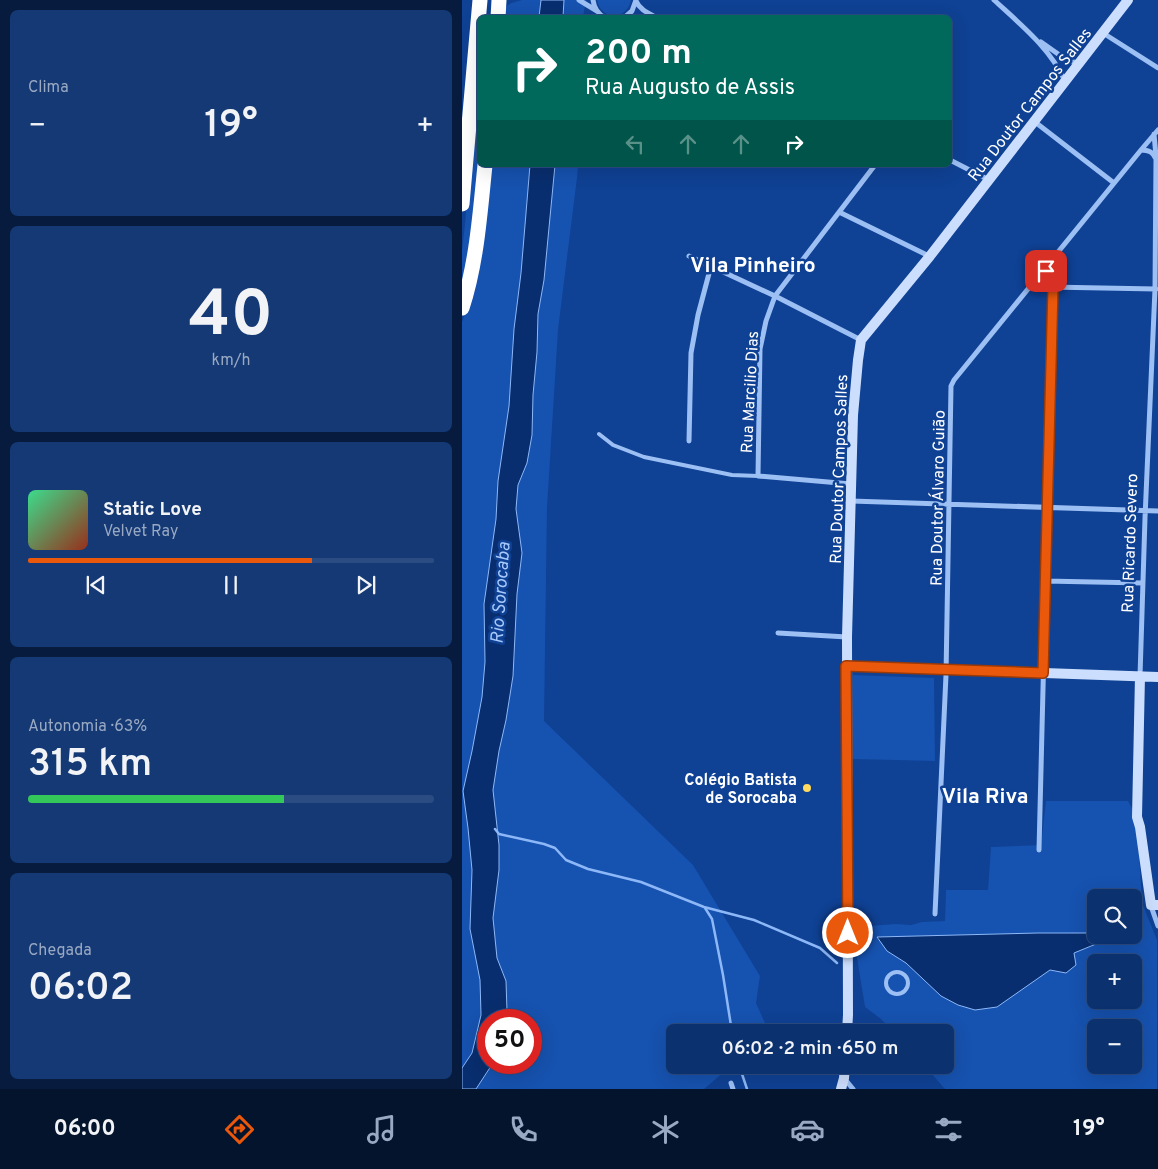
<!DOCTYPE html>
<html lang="pt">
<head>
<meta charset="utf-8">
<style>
  body { margin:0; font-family:Overpass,sans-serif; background:#143974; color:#f1f3f6; height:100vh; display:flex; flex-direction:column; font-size:19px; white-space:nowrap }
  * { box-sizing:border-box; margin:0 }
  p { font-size:16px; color:#9aa9c3 }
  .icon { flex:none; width:28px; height:28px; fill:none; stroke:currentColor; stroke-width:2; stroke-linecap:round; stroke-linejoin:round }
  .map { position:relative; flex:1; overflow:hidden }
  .panel { display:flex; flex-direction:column; gap:10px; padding:10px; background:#061b3d; width:462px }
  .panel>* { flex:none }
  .hud { position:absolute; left:15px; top:15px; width:475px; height:152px; border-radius:8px; box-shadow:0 5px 20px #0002,0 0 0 1px #2b4c82; background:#00695c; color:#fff; overflow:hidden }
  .controls { position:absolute; left:625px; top:889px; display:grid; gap:10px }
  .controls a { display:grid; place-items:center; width:55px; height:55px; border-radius:8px; background:#0b316f; box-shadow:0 5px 20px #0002,0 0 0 1px #2b4c82; font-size:25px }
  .speed { position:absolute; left:15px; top:1009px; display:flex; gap:10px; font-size:25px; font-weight:700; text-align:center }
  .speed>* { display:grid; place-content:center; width:65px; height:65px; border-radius:50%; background:#0b316f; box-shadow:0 5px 20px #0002,0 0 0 1px #2b4c82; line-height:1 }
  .speed .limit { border:8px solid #d22; background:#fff; color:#111 }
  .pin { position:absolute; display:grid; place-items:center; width:42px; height:42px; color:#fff; margin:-21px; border-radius:10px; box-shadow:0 2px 8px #0006 }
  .me { position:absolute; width:55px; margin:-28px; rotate:0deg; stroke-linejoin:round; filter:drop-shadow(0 0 4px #0008) }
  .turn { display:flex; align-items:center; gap:18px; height:105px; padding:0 25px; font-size:22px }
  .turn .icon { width:65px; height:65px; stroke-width:2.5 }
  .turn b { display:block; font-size:35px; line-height:42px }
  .lanes { display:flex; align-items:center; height:48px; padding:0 25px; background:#0003; justify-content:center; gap:25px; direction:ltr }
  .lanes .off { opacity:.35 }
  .big { font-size:38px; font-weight:600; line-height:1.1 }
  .panel .widget { flex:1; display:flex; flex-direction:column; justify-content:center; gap:8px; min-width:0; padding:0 18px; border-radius:8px; background:#143974 }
  .panel .dial { align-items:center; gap:0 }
  .dial b { font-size:65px; line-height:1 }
  .song { display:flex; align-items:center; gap:15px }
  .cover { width:60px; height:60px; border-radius:8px; background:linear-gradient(135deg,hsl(150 70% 55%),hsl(10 70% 35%)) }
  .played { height:5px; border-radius:2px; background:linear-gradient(90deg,#ea580c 70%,#2b4c82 70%) }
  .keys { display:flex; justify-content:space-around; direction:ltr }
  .heat { display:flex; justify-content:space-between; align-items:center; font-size:28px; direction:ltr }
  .charge { height:8px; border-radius:4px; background:linear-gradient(90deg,#34c759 63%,#2b4c82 0) }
  .trip { position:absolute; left:204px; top:1024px; width:288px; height:50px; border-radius:8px; background:#0b316f; box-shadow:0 5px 20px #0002,0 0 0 1px #2b4c82; font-weight:600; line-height:50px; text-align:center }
  .tabs { display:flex; height:80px; justify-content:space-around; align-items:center; background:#04142c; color:#9aa9c3 }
  .tabs .icon { width:35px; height:35px }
  .tabs .on { color:#ea580c }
  .tabs b { font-size:22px; color:#f1f3f6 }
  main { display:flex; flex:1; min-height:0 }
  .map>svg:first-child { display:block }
  .green { fill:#1652af; fill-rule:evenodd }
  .water { fill:#092e6f; stroke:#8db8f8 }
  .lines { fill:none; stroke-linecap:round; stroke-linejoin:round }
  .stream { stroke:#8db8f8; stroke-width:2.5 }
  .lane { stroke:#9cbff4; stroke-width:4 }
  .street { stroke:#9cbff4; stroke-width:5 }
  .secondary { stroke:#ccdefd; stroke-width:10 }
  .highway { stroke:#fff; stroke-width:15 }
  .route-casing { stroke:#983908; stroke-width:12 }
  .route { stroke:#ea580c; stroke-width:9 }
  .poi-dot { fill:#ffda5f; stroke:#0f4194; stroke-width:2 }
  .labels { text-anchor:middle; stroke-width:5; stroke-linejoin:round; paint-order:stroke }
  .street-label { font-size:16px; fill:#fff; stroke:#0f4194 }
  .poi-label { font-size:16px; font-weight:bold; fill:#fff; stroke:#0f4194; text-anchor:end }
  .water-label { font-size:18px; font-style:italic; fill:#a8c9fb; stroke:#0f4194 }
  .district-label { font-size:21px; font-weight:bold; fill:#fff; stroke:#0f4194 }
</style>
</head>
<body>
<main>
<section class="panel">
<div class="widget"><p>Clima</p>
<div class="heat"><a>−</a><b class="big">19°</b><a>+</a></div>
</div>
<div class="widget dial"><b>40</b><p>km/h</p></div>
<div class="widget">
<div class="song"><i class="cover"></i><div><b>Static Love</b><p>Velvet Ray</p></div></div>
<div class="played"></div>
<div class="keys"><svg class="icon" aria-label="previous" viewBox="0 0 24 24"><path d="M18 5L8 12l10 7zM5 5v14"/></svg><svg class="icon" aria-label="pause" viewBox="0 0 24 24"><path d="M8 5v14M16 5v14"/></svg><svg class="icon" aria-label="next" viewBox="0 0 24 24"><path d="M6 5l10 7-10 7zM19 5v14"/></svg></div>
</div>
<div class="widget"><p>Autonomia · 63%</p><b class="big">315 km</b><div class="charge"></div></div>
<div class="widget"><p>Chegada</p><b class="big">06:02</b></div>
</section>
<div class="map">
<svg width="696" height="1089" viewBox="0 0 696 1089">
  <rect width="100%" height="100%" fill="#0f4194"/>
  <path class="green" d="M 60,0 L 124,0 L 121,17 L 41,18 C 44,2 47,4 60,0 Z
    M 135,0 L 169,0 C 165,21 139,21 135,0 Z
    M 17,35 L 17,159 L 14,209 L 0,290 L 0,251 L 3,224 Z
    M 30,165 L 116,165 L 115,178 L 96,330 L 85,508 L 82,721 L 231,865 L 298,976 L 294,1003 L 307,1032 L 212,1032 L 212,1065 L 270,1065 L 242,1089 L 0,1089 L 0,322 L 10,293 ZM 26,1020 L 69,1020 L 69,1062 L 26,1062 Z
    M 391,675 L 472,678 L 473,761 L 391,759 Z
    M 584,801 L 666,801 L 675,817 L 680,903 L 695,940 L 695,1089 L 483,1089 L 462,1065 L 482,1065 L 482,1032 L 432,1032 L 419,1019 L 403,1007 L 390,927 L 434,924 L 449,925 L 460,922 L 483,921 L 484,890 L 526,890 L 529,847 L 579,845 ZM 634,898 L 671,898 L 671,935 L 634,935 ZM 634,962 L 671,962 L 671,1000 L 634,1000 ZM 634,1028 L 671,1028 L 671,1065 L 634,1065 Z"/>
  <path class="water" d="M 79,0 L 102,0 L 101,17 L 77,17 Z
    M 68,165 L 93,165 L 82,280 L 76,314 L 75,352 L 71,395 L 70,435 L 65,463 L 56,485 L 54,509 L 60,553 L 55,594 L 51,676 L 44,720 L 37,751 L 31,790 L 37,845 L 37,870 L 31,918 L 35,958 L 44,981 L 45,1011 L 43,1020 L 26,1020 L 26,1062 L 31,1063 L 14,1089 L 0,1089 L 0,1068 L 10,1053 L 19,1015 L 18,980 L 8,929 L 10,870 L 6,828 L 1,791 L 10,751 L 20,697 L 23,662 L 22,604 L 34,519 L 36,481 L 47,406 L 52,329 L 59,273 Z
    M 576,933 L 634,933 L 634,935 L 656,935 L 612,953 L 614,965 L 604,973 L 588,970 L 535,1007 L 513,1010 L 496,1005 L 479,996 L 444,963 L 425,951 L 415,937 Z"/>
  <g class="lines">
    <path class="stream" d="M 33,829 L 37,834 L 82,844 L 93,848 L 104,860 L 126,869 L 179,882 L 242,907 L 292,920 L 358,948 L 375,963
      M 243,908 L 250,919 L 261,975 L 270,1032
      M 277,1065 L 285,1089"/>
    <path class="lane" d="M 137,434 L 151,445 L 182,457 L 270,475 L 296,476
      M424 983a11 11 0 1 1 22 0a11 11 0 1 1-22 0Z"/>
    <path class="street" d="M 117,0 L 135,11
      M 131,0 C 132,8 136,14 143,18
      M 532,0 C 558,24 588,48 603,81
      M 174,1 C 178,10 186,13 195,18
      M 162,18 L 170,11 L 174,0
      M 641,33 L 696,68
      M 579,42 L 606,61 L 617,63
      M 573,122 L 652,183
      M 692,134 L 694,156
      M 679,150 L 696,130
      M 488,160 L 527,180
      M 377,212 L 467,256
      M 227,256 L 313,296 L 399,340
      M 576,276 C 577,283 580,286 587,287 L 694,289
      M 227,441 L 229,353 L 236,315 L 249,266
      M 389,484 L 296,476 L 298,349 L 304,321 L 313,296 L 413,165
      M 389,501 L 696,511
      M 583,581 L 680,583
      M 316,633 L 385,637
      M 577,850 L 591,287 C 591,280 591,276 586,271 L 580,271
      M 689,906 L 696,926
      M 473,914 L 484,675 L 489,386 L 492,380 L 501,369 L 679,150 C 687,150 691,152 694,159 L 693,289 L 683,518 L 678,676
      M 382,1078 L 391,1089
      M 269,1083 L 271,1089"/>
    <path class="secondary" d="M 385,666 L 696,677
      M 678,676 L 675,817 L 678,827 L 689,905 L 696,905
      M 385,1032 L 386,1015 L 385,637 L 391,415 L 396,360 L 399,340 L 468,256 L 666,0
      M 379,1089 L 382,1078 L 383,1065"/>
    <path class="highway" d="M 36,18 L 37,0
      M 0,204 L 18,0
      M 0,308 C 15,262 18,213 23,165"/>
  </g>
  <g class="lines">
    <g class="route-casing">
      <path id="route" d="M 386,933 L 384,666 L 581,673 L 591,287 C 591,280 591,273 584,271"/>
    </g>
    <use href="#route" class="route"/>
  </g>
  <circle class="poi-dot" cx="345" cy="788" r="5"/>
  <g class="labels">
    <g class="street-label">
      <text transform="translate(567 104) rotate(-52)" y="6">Rua Doutor Campos Salles</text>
      <text transform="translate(287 392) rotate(-87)" y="6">Rua Marcilio Dias</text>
      <text transform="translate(376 469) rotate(-88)" y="6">Rua Doutor Campos Salles</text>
      <text transform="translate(475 498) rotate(-89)" y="6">Rua Doutor Álvaro Guião</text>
      <text transform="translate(667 543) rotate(-88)" y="6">Rua Ricardo Severo</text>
    </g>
    <g class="poi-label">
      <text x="335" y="785">Colégio Batista<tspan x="335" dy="18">de Sorocaba</tspan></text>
    </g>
    <g class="water-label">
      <text transform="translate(38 593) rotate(-86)" y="6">Rio Sorocaba</text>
    </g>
    <g class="district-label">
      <text x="291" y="272">Vila Pinheiro</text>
      <text x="523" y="803">Vila Riva</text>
    </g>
  </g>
</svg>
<div class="controls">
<a><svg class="icon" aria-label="search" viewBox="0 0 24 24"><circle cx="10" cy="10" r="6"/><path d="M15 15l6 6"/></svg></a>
<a>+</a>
<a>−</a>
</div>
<div class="speed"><div class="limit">50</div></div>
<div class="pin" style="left:584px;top:271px;background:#d93025"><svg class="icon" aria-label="arrive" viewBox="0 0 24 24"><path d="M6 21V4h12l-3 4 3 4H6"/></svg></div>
<svg class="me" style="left:386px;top:933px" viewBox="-20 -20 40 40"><circle r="17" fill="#ea580c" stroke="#fff" stroke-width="3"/><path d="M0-11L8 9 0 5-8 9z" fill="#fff"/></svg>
<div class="trip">06:02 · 2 min · 650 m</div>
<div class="hud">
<div class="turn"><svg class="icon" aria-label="right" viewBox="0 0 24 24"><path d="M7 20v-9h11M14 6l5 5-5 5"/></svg><div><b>200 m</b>Rua Augusto de Assis</div></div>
<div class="lanes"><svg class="icon off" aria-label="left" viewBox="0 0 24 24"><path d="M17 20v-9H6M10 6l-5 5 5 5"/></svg><svg class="icon off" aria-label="ahead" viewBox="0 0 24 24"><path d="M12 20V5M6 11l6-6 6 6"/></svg><svg class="icon off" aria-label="ahead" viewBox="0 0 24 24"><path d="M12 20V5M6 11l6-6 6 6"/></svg><svg class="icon" aria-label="right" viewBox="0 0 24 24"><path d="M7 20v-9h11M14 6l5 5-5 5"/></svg></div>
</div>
</div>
</main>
<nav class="tabs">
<b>06:00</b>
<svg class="icon on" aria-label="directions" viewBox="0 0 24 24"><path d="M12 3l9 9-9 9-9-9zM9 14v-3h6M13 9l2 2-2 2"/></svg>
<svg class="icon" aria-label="music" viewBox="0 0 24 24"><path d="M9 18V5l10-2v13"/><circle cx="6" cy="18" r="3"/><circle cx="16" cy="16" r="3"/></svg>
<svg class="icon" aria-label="phone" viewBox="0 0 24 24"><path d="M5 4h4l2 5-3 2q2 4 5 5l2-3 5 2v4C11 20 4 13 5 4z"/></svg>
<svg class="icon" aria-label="climate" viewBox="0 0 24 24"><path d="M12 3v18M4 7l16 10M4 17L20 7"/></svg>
<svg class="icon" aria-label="car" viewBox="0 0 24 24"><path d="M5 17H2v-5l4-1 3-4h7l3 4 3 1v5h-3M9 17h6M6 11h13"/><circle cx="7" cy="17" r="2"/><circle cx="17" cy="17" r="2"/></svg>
<svg class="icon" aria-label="filters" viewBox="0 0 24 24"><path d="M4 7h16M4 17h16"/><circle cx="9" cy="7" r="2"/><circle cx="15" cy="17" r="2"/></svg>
<b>19°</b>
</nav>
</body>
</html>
